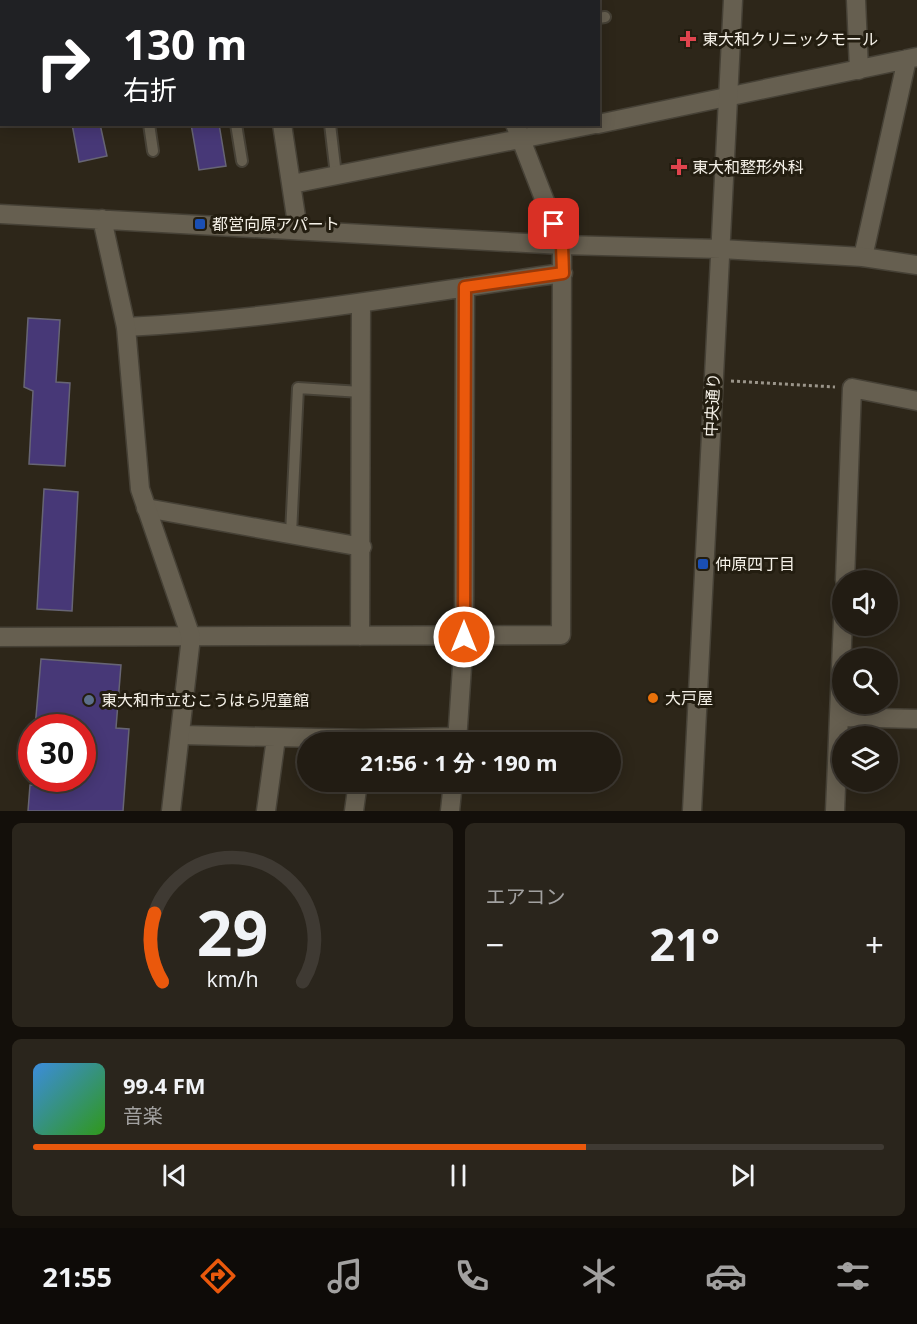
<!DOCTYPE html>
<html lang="ja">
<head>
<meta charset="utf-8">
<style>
  body { margin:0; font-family:"Open Sans","Noto Sans JP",sans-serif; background:#2a251c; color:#f1f3f6; height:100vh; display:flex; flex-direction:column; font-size:22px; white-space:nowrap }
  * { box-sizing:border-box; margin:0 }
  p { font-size:20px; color:#a2a1a0 }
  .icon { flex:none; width:33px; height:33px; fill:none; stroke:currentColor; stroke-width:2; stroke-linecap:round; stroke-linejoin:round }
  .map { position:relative; height:811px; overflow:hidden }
  .details { display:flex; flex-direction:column; gap:12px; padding:12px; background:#130f0a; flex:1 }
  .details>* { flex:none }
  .top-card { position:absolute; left:0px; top:0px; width:600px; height:126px; box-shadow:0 3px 15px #0003,0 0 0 2px #3f3a33; background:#202124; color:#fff; overflow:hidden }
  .buttons { position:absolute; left:832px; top:570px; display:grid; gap:12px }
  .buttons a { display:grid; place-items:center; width:66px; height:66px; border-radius:50%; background:#221c13; box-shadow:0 3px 15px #0003,0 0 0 2px #3f3a33; font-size:30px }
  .speed { position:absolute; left:18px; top:714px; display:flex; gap:12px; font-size:30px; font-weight:700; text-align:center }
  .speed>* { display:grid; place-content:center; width:78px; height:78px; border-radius:50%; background:#221c13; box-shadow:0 3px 15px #0003,0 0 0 2px #3f3a33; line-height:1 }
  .speed .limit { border:9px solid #d22; background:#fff; color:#111 }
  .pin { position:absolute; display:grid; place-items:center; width:51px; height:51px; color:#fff; margin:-26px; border-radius:12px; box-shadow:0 3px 9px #0006 }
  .me { position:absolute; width:66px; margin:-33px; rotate:0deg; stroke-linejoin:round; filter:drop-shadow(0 0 4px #0008) }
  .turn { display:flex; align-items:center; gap:21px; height:126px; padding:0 24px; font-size:27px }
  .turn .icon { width:78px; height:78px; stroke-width:2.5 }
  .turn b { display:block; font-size:42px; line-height:51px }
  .big { font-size:45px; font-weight:700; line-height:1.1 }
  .details .card { flex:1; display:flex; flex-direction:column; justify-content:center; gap:9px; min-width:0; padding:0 21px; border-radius:9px; background:#2a251c }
  .details .dial { align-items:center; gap:0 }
  .dial svg { height:156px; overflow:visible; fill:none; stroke:#3f3a33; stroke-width:7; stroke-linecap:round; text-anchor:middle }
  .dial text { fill:#f1f3f6; stroke:none }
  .song { display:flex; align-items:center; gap:18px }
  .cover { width:72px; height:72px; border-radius:9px; background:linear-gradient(135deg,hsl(210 70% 55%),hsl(110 70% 35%)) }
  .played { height:6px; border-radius:3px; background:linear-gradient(90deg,#ea580c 65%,#3f3a33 65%) }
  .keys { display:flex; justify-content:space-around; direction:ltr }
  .heat { display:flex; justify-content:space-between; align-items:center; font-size:33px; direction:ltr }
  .details .tiles { flex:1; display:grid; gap:12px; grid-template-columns:1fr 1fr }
  .card:last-child { grid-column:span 2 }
  .trip { position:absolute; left:297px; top:732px; width:324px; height:60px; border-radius:30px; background:#221c13; box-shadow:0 3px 15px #0003,0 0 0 2px #3f3a33; font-weight:700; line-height:60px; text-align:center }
  .tabs { display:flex; height:96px; justify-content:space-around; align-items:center; background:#0e0b08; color:#a2a1a0 }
  .tabs .icon { width:42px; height:42px }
  .tabs .on { color:#ea580c }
  .tabs b { font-size:27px; color:#f1f3f6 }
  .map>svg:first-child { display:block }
  .building { fill:#473877; stroke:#676574; stroke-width:1.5 }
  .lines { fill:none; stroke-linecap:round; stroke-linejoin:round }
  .service-casing { stroke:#464136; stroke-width:14 }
  .minor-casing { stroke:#464136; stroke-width:21 }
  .tertiary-casing { stroke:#464136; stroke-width:21 }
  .path { stroke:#9b958a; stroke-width:3; stroke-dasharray:3 3; stroke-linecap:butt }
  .service { stroke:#665f50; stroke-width:10 }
  .minor { stroke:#665f50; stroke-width:18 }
  .tertiary { stroke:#665f50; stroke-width:18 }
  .route-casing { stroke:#983908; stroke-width:15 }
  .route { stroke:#ea580c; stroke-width:10 }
  .health-dot { fill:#e0444e; stroke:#231d10; stroke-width:2 }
  .transit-dot { fill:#1a4fb4; stroke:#231d10; stroke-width:2 }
  .food-dot { fill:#e8710a; stroke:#231d10; stroke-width:2 }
  .service-dot { fill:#5c6f8a; stroke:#231d10; stroke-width:2 }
  .labels { text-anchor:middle; stroke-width:6; stroke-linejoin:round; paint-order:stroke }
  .poi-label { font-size:16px; fill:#f5f1e8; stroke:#231d10; text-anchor:start }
  .street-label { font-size:16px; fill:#f5f1e8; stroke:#231d10 }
</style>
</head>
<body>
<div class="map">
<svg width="917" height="811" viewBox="0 0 917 811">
  <rect width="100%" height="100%" fill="#2d2619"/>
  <path class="building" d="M 72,124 L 100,124 L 107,156 L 79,162 Z
    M 191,124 L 219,124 L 226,166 L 199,170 Z
    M 28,318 L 60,320 L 56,382 L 70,383 L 65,466 L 29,464 L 33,391 L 24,387 Z
    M 44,489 L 78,492 L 72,611 L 37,609 Z
    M 41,659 L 121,665 L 116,728 L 129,729 L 123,811 L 28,811 L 30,785 L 58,788 L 59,778 L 82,778 L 82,728 L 35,728 Z"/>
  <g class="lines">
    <g class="service-casing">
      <path id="service" d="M 317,0 L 317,2
        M 598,18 L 605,17
        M 0,37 L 2,45
        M 149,124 L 153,151
        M 236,124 L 242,161
        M 330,124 L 336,175
        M 291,534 L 298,388 L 361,392"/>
    </g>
    <g class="minor-casing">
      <path id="minor" d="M 71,0 L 72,2
        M 258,0 L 259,2
        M 466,0 L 467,2
        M 856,0 L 859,70
        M 102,2 L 122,0
        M 0,13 L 2,13
        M 282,124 L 298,230
        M 598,124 L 917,57
        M 292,184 L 595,124
        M 863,257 L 907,59
        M 126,327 C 273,320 417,293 563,273
        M 146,508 L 362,547
        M 845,580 L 852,388 L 917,401
        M 360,636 L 361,304
        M 0,637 L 561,635 L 562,245 L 515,124
        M 839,717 L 917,719
        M 181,735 L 363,739 L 458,737
        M 457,742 L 464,637 L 465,287
        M 266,811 L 276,738
        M 354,811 L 358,782
        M 450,811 L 453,782
        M 835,811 L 843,620"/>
    </g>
    <g class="tertiary-casing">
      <path id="tertiary" d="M 0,214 L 562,245 L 721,249 L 863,257 L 917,265
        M 102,219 L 126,327 L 140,489 L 191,637 L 171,811
        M 692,811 L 733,0"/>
    </g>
    <path class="path" d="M 731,381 L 835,387"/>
    <use href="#service" class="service"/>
    <use href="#minor" class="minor"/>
    <use href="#tertiary" class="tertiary"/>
  </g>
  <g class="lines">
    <g class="route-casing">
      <path id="route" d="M 464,637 L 465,287 L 563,273 L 562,245 L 554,224"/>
    </g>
    <use href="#route" class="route"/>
  </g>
  <g class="health-dot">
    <path d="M685 30h6v6h6v6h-6v6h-6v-6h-6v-6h6z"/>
    <path d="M676 158h6v6h6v6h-6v6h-6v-6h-6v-6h6z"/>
  </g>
  <g class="transit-dot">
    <rect x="194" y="218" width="12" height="12" rx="3"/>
    <rect x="697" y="558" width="12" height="12" rx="3"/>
  </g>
  <circle class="food-dot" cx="653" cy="698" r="6"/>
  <circle class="service-dot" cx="89" cy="700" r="6"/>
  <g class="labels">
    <g class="poi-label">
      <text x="702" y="45">東大和クリニックモール</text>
      <text x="692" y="173">東大和整形外科</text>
      <text x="212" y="230">都営向原アパート</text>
      <text x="715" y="570">仲原四丁目</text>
      <text x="665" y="704">大戸屋</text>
      <text x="101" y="706">東大和市立むこうはら児童館</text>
    </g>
    <g class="street-label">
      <text transform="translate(712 405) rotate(-87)" y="6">中央通り</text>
    </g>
  </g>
</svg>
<div class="buttons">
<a><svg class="icon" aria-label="sound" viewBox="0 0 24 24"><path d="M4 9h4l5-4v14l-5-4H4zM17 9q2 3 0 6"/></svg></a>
<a><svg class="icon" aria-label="search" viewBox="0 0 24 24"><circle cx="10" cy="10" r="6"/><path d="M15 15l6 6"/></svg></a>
<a><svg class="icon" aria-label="layers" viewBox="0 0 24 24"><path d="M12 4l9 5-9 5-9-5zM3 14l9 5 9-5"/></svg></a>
</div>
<div class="speed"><div class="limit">30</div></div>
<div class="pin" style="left:554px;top:224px;background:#d93025"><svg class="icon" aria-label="arrive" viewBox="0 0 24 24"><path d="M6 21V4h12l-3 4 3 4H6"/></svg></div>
<svg class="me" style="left:464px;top:637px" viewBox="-20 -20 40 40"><circle r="17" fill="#ea580c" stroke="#fff" stroke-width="3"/><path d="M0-11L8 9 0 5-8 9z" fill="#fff"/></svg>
<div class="trip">21:56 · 1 分 · 190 m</div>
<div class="top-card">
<div class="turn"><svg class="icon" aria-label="right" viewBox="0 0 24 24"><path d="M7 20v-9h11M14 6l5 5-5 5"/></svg><div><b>130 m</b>右折</div></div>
</div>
</div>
<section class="details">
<div class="tiles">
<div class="card dial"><svg viewBox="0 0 100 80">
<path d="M14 69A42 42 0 1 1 86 69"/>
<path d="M14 69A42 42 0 0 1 10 34" stroke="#ea580c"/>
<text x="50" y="56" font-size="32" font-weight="700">29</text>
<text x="50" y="72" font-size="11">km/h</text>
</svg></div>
<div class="card"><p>エアコン</p>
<div class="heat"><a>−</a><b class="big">21°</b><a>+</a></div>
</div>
<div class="card">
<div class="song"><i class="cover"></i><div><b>99.4 FM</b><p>音楽</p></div></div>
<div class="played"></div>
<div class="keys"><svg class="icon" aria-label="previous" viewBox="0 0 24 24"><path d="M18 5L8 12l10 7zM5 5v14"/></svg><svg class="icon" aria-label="pause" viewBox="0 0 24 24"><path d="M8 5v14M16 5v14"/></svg><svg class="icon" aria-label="next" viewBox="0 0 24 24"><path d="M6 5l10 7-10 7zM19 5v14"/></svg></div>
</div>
</div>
</section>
<nav class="tabs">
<b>21:55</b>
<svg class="icon on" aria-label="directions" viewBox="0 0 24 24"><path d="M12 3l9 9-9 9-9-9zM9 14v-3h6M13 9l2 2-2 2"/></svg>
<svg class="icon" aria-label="music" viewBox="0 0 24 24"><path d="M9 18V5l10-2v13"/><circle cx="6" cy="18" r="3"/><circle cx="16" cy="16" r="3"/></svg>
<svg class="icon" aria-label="phone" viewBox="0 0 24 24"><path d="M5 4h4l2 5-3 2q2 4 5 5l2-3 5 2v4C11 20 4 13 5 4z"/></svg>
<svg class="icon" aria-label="climate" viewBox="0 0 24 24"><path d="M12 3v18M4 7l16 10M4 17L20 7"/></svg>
<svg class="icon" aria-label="car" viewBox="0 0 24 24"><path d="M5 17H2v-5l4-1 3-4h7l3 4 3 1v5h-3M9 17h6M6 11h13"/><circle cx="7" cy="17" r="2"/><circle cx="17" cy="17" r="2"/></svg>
<svg class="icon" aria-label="filters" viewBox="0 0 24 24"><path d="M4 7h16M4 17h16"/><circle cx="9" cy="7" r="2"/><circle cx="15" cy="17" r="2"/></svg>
</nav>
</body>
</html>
